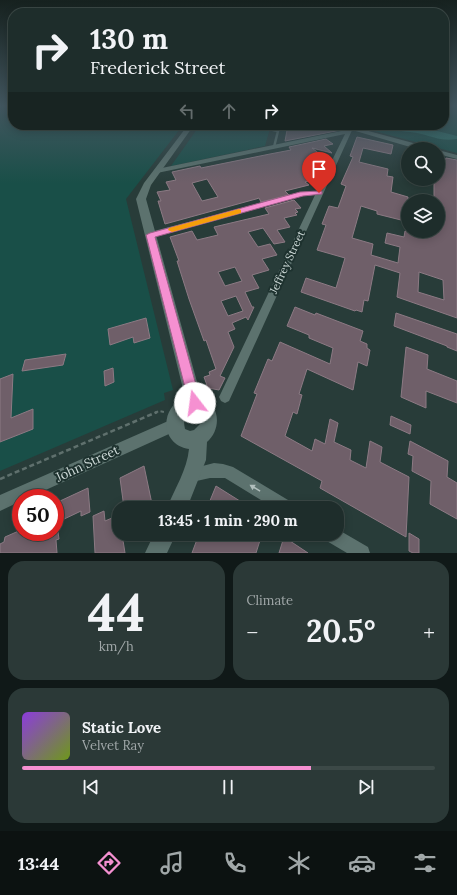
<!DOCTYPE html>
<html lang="en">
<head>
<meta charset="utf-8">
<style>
  body { margin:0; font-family:Lora,serif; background:#2b3937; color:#f1f3f6; height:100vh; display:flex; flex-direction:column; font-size:15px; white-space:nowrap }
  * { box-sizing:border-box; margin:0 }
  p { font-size:13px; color:#a1a8a9 }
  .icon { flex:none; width:22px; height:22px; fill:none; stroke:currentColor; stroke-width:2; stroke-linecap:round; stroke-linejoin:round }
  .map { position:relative; height:553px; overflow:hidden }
  .details { display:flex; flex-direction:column; gap:8px; padding:8px; background:#101918; flex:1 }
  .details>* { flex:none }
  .banner { position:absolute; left:8px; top:8px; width:441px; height:122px; border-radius:16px; box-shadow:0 2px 10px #0003,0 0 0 1px #3c4947; background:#1e2d2b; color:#f1f3f6; overflow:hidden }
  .fabs { position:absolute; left:401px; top:142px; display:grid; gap:8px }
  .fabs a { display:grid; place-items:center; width:44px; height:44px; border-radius:50%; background:#1e2d2b; box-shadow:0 2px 10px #0003,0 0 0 1px #3c4947; font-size:20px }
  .speed { position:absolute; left:12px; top:489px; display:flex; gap:8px; font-size:20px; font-weight:700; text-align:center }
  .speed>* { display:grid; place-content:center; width:52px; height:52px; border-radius:50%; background:#1e2d2b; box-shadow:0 2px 10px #0003,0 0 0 1px #3c4947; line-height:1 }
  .speed .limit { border:6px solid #d22; background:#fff; color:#111 }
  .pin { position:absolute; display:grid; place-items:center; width:34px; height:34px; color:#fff; margin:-41px -17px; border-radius:50% 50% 50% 0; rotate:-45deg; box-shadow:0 0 4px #0007 }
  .pin .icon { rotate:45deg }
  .me { position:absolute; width:44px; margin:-22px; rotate:345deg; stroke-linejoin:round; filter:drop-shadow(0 0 3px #0008) }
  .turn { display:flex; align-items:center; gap:14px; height:84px; padding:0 16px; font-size:18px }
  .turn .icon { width:52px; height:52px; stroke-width:2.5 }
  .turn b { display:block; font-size:28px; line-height:34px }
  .lanes { display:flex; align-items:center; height:38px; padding:0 16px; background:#0003; justify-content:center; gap:20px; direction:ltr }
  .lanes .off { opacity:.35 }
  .big { font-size:30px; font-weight:700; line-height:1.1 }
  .details .card { flex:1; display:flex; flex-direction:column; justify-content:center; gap:6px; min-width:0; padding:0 14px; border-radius:16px; background:#2b3937 }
  .details .dial { align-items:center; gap:0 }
  .dial b { font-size:52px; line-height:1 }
  .song { display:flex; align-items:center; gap:12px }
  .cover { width:48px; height:48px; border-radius:6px; background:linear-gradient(135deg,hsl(270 70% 55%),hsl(80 70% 35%)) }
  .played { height:4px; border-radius:2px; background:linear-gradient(90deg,#f590d1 70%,#3c4947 70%) }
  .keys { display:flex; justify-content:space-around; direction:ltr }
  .heat { display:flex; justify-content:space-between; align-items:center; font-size:22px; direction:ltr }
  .details .tiles { flex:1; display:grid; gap:8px; grid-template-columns:1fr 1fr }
  .card:last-child { grid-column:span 2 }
  .trip { position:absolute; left:112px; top:501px; width:232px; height:40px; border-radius:16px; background:#1e2d2b; box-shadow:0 2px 10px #0003,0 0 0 1px #3c4947; font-weight:700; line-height:40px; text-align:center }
  .menu { display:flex; height:64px; justify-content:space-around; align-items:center; background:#0c1211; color:#a1a8a9 }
  .menu .icon { width:28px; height:28px }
  .menu .selected { color:#f590d1 }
  .menu b { font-size:18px; color:#f1f3f6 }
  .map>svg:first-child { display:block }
  .green { fill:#194f48 }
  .forest { fill:#297168 }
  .building { fill:#6f5f69; stroke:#8c7a84; fill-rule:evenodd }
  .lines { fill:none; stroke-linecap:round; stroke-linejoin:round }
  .path-far1 { stroke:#5f706d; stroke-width:2; stroke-dasharray:3.5 2.5; stroke-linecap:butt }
  .path { stroke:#5f706d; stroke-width:2.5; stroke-dasharray:5 3; stroke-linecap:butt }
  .lane { stroke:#5c726e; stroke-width:2.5 }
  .street { fill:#5c726e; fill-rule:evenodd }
  .secondary { fill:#5c726e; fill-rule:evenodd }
  .oneway { fill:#b1bfbd }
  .route { fill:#f590d1; stroke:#9f5e88 }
  .slow { fill:#f59e0b }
  .labels { text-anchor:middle; stroke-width:4; stroke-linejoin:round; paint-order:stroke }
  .street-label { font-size:11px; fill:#cdd9d7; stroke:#1e322f }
  .near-street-label { font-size:13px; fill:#cdd9d7; stroke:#1e322f }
</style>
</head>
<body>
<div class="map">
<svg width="457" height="553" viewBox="0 0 457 553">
  <rect width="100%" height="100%" fill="#283c39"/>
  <path class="green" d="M 0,106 L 13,106 L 13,125 L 183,125 L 126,199 L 173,390 L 164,393 L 165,400 L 0,471 Z
    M 444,106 L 457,106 L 457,153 L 352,125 L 444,125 Z
    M 200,125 L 271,125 L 265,146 L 171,166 Z"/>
  <path class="forest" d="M 391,125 L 414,125 L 457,136 L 457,139 C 441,142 432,136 417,133 C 409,131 396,133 391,125 Z"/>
  <path class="building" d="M 288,125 L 324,125 L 341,130 L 285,141 Z
    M 357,137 L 393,145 L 391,154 L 363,148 L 359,162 L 388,169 L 387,176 L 393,177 L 391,192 L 408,197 L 408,211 L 406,211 L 405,221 L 377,214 L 377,211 L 361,206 L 352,238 L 373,244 L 371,255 L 398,263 L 400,247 L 385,243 L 387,233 L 404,237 L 405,231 L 438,231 L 438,200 L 434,199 L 434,179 L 438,179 L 438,158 L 445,160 L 446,158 L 457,160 L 457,318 L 397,297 L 400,273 L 375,265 L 368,301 L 364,300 L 362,312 L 356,310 L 355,311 L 301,292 L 306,278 L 336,288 L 345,258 L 317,250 L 326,225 L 322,224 L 329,206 L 338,208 L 346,186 L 341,184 L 353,157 L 350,156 ZM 419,272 L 443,280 L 444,300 L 418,292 Z
    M 326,139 L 333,144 L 324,146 L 332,153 L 312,148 L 326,159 L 313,162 L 321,169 L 308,172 L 316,179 L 305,182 L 309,185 L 285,191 L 289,195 L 261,202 L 259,198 L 256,199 L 165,224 L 158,201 L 161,201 L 157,192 L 170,190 L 166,182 L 176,180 L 172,172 L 200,166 L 201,168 L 270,154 L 291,150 L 289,147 ZM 207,179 L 218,197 L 202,201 L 192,183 Z
    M 294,200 L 301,208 L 295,209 L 298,212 L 295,213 L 297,215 L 284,218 L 290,227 L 277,230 L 285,242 L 274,244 L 263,228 L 248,232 L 258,247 L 270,244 L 277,255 L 262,259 L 269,270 L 252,275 L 259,288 L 245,292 L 252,307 L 254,307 L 248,320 L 246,317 L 232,323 L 235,329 L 228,332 L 234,347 L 220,376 L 225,378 L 219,390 L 208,388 L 204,377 L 210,375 L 209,372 L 216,369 L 206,340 L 204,341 L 189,299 L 177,261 L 179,261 L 170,237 L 192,231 L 197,240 L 218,235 L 214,227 L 269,214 L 265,208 ZM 235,267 L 242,281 L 225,286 L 218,272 ZM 236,296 L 243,311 L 228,316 L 221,301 Z
    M 295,307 L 315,315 L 316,313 L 363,331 L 360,341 L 367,344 L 367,348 L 370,350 L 367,366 L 358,362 L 353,390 L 307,369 L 299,394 L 302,395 L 297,414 L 293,412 L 285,436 L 312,451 L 315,439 L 325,444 L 330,419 L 338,423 L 334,442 L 351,450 L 350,460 L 366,468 L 370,441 L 382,447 L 380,462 L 409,477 L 406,537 L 320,488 L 322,481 L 241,436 L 257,394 L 254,393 L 268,359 L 272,361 L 280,342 L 330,364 L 333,348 L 309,338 L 309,335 L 287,326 Z
    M 396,313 L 457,334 L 457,351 L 447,347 L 447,346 L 394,326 Z
    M 146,318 L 150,338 L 134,343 L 133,337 L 110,345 L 108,329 Z
    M 406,347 L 428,355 L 427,369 L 457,381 L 457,403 L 426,391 L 426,408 L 401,397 Z
    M 66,354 L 63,365 L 22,371 L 25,360 Z
    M 113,368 L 114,382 L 105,386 L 104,371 Z
    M 13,374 L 11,418 L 33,409 L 33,429 L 0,442 L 0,379 Z
    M 391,416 L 411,425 L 410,434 L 390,425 Z
    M 410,441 L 448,461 L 447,477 L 457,483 L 457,519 L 430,504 L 431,481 L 412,471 L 413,456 L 408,454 Z
    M 144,466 L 152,504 L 143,508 L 124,508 L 120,478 Z
    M 216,486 L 251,508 L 207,508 Z
    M 88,488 L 90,512 L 81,516 L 81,511 L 60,521 L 60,501 Z
    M 104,511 L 105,521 L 119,515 L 119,534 L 122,534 L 125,553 L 95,553 L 93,516 Z
    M 21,530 L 21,532 L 58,532 L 59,539 L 56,540 L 57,553 L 0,553 L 0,544 L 4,542 L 5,537 Z
    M 409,533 L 419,539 L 419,553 L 413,553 L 409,551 Z
    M 199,534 L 262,534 L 256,553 L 192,553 Z
    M 284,537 L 308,553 L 279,553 Z"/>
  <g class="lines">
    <path class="path-far1" d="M 155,413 L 159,411 L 164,412"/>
    <path class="path" d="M 0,479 L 157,412"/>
    <path class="lane" d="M 251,125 L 278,131 L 274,147"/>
    <path class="street" d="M 350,126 L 353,128 L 229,401 L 225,403 L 221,401 L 219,397 L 221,393 L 315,195 L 303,196 L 150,238 L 146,235 L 150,232 L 301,193 L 317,191 L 345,134 L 157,173 L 154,171 L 157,169 L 346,130 Z
      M 175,418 L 180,419 L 181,424 L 180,429 L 28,498 L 21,498 L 21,501 L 0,511 L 0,495 Z
      M 214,463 L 223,464 L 233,467 L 293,503 L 296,508 L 274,508 L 225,478 L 210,478 L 192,482 L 187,480 L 185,475 L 187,470 Z
      M 337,529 L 368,547 L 370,553 L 347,553 L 325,540 L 323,534 L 337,534 Z"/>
    <path class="secondary" d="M 188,125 L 194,125 L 151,185 L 146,199 L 201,396 C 220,404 222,429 207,442 L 206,460 L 187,508 L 167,508 C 175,488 187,470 189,449 C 159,444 160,407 185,397 L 136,199 L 144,183 ZM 191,411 L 196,412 L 200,417 L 201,423 L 194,430 L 190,431 L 185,429 C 183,420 184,416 191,411 Z
      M 335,125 L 346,125 L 428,147 L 429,149 L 417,149 Z
      M 438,150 L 457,155 L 457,159 L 438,154 Z
      M 154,534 L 176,534 L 167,553 L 145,553 Z"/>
  </g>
  <defs><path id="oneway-solid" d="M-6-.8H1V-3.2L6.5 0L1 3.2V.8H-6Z"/></defs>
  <use class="oneway" href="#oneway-solid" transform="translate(255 488) rotate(-149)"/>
  <linearGradient id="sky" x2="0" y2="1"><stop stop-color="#16211f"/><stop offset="0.58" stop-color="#42565f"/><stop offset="1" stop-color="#42565f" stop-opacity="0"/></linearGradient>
  <rect width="457" height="183" fill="url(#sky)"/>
  <path class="route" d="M 319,191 L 322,191 L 322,194 L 303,196 L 155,237 L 201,403 L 199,407 L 195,409 L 190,407 L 146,235 L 150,233 L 300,192 Z"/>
  <path class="slow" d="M 239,209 L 241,210 L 241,213 L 172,232 L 168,230 L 169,228 Z"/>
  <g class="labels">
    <g class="street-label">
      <text transform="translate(287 262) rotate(-65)" y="4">Jeffrey Street</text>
    </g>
    <g class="near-street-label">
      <text transform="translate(87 463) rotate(-25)" y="5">John Street</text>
    </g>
  </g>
</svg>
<div class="fabs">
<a><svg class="icon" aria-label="search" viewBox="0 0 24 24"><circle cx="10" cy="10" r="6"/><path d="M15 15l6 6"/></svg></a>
<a><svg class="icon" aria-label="layers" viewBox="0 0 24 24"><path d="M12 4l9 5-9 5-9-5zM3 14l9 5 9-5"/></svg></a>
</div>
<div class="speed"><div class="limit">50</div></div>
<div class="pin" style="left:319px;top:193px;background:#d93025"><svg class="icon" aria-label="arrive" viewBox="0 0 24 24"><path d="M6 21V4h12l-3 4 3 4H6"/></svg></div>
<svg class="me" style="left:195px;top:403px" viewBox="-20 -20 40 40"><circle r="19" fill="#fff"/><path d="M0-13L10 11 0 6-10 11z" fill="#f590d1"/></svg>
<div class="trip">13:45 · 1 min · 290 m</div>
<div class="banner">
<div class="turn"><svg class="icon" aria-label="right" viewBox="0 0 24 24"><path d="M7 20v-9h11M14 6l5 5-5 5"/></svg><div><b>130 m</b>Frederick Street</div></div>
<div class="lanes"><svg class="icon off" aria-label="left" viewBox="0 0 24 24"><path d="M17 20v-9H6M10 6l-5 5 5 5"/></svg><svg class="icon off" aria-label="ahead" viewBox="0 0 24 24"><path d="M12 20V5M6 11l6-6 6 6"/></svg><svg class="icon" aria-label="right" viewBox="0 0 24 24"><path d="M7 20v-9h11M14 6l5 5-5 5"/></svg></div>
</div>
</div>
<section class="details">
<div class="tiles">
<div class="card dial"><b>44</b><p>km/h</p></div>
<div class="card"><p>Climate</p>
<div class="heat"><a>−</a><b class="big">20.5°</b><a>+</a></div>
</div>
<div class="card">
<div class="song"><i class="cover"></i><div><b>Static Love</b><p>Velvet Ray</p></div></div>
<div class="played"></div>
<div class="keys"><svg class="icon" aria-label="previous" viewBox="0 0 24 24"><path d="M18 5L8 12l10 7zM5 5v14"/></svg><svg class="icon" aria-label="pause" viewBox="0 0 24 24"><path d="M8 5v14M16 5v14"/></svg><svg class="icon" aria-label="next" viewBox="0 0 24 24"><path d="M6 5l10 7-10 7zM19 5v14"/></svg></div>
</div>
</div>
</section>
<nav class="menu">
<b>13:44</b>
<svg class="icon selected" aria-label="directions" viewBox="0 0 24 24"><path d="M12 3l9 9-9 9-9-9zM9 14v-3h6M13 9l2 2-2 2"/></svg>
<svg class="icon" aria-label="music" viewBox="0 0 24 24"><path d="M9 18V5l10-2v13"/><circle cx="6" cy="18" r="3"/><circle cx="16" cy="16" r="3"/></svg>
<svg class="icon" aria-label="phone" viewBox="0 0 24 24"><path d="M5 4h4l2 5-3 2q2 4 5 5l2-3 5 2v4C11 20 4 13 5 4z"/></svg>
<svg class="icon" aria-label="climate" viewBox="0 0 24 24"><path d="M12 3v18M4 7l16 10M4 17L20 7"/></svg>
<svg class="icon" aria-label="car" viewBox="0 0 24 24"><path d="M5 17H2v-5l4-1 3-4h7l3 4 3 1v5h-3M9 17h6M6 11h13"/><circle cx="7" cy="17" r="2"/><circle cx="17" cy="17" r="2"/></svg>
<svg class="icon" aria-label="filters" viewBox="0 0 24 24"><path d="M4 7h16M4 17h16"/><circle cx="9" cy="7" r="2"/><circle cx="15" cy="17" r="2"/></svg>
</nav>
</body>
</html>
